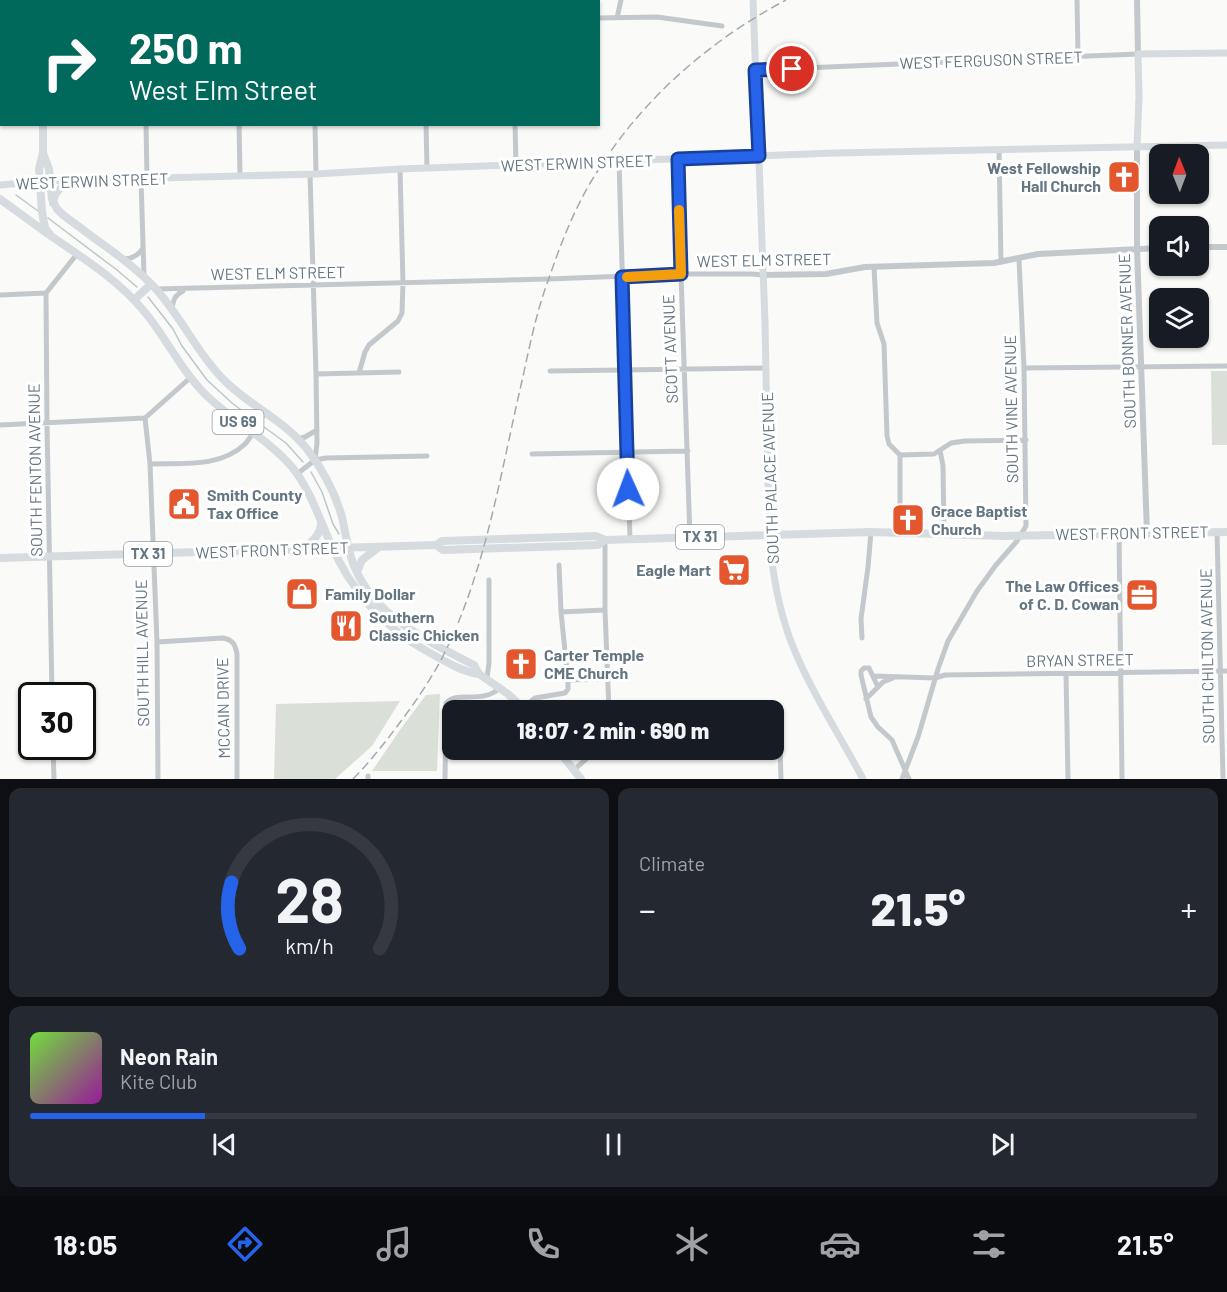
<!DOCTYPE html>
<html lang="en">
<head>
<meta charset="utf-8">
<style>
  body { margin:0; font-family:Barlow,sans-serif; background:#242831; color:#f1f3f6; height:100vh; display:flex; flex-direction:column; font-size:22px; white-space:nowrap }
  * { box-sizing:border-box; margin:0 }
  p { font-size:20px; color:#9ea1a6 }
  .icon { flex:none; width:33px; height:33px; fill:none; stroke:currentColor; stroke-width:2; stroke-linecap:round; stroke-linejoin:round }
  .map { position:relative; height:779px; overflow:hidden }
  .details { display:flex; flex-direction:column; gap:9px; padding:9px; background:#0d0f14; flex:1 }
  .details>* { flex:none }
  .guide { position:absolute; left:0px; top:0px; width:600px; height:126px; box-shadow:0 2px 4px #0004; background:#00695c; color:#fff; overflow:hidden }
  .needle { width:39px; rotate:359deg }
  .controls { position:absolute; left:1149px; top:144px; display:grid; gap:12px }
  .controls a { display:grid; place-items:center; width:60px; height:60px; border-radius:12px; background:#171b24; box-shadow:0 2px 4px #0004; font-size:30px }
  .speed { position:absolute; left:18px; top:682px; display:flex; gap:12px; font-size:30px; font-weight:700; text-align:center }
  .speed>* { display:grid; place-content:center; width:78px; height:78px; border-radius:50%; background:#171b24; box-shadow:0 2px 4px #0004; line-height:1 }
  .speed .limit { border:3px solid #111; border-radius:9px; background:#fff; color:#111 }
  .pin { position:absolute; display:grid; place-items:center; width:51px; height:51px; color:#fff; margin:-26px; border:3px solid #fff; border-radius:50%; box-shadow:0 2px 6px #0007 }
  .me { position:absolute; width:66px; margin:-33px; rotate:358deg; stroke-linejoin:round; filter:drop-shadow(0 0 4px #0008) }
  .turn { display:flex; align-items:center; gap:21px; height:126px; padding:0 30px; font-size:27px }
  .turn .icon { width:78px; height:78px; stroke-width:2.5 }
  .turn b { display:block; font-size:42px; line-height:51px }
  .big { font-size:45px; font-weight:800; line-height:1.1 }
  .details .tile { flex:1; display:flex; flex-direction:column; justify-content:center; gap:9px; min-width:0; padding:0 21px; border-radius:12px; background:#242831 }
  .details .dial { align-items:center; gap:0 }
  .dial svg { height:156px; overflow:visible; fill:none; stroke:#363941; stroke-width:7; stroke-linecap:round; text-anchor:middle }
  .dial text { fill:#f1f3f6; stroke:none }
  .song { display:flex; align-items:center; gap:18px }
  .cover { width:72px; height:72px; border-radius:9px; background:linear-gradient(135deg,hsl(100 70% 55%),hsl(300 70% 35%)) }
  .played { height:6px; border-radius:3px; background:linear-gradient(90deg,#2563eb 15%,#363941 15%) }
  .keys { display:flex; justify-content:space-around; direction:ltr }
  .heat { display:flex; justify-content:space-between; align-items:center; font-size:33px; direction:ltr }
  .details .tiles { flex:1; display:grid; gap:9px; grid-template-columns:1fr 1fr }
  .tile:last-child { grid-column:span 2 }
  .trip { position:absolute; left:442px; top:700px; width:342px; height:60px; border-radius:12px; background:#171b24; box-shadow:0 2px 4px #0004; font-weight:800; line-height:60px; text-align:center }
  .menu { display:flex; height:96px; justify-content:space-around; align-items:center; background:#090b0e; color:#9ea1a6 }
  .menu .icon { width:42px; height:42px }
  .menu .selected { color:#2563eb }
  .menu b { font-size:27px; color:#f1f3f6 }
  .map>svg:first-child { display:block }
  .green { fill:#dadfd7 }
  .lines { fill:none; stroke-linecap:round; stroke-linejoin:round }
  .stream { stroke:#bbc7cb; stroke-width:1.5 }
  .minor { stroke:#c3c8cc; stroke-width:5 }
  .tertiary { stroke:#c3c8cc; stroke-width:6 }
  .secondary { stroke:#d6dbdf; stroke-width:7 }
  .primary { stroke:#d6dbdf; stroke-width:8 }
  .rail { stroke:#a2aab0; stroke-width:1.5; stroke-dasharray:9 4.5; stroke-linecap:butt }
  .route-casing { stroke:#184099; stroke-width:15 }
  .route { stroke:#2563eb; stroke-width:10 }
  .slow { stroke:#f59e0b; stroke-width:10 }
  .labels { text-anchor:middle; stroke-width:6; stroke-linejoin:round; paint-order:stroke }
  .shield { fill:#fff; stroke:#939fa8; stroke-width:1.5 }
  .shield-label { font-size:15px; font-weight:bold; fill:#657683 }
  .street-label { font-size:16px; fill:#657683; stroke:#fff }
  .poi-label { font-size:16px; font-weight:bold; fill:#657683; stroke:#fff; text-anchor:start }
</style>
</head>
<body>
<div class="map">
<svg width="1227" height="779" viewBox="0 0 1227 779">
  <rect width="100%" height="100%" fill="#fafaf8"/>
  <path class="green" d="M 1211,371 L 1227,371 L 1227,445 L 1212,445 Z
    M 440,694 L 437,771 L 372,771 L 402,727 L 426,695 Z
    M 400,701 L 372,746 L 335,779 L 274,779 L 276,704 Z"/>
  <g class="lines">
    <path class="stream" d="M 16,195 L 38,211
      M 48,218 L 117,270 L 137,287
      M 148,297 L 173,329 L 182,346 L 207,380 L 232,403 L 254,420
      M 264,427 L 286,443 L 303,462
      M 311,472 L 322,492 L 333,524 L 339,534"/>
    <path class="minor" d="M 143,0 L 143,2
      M 237,0 L 237,2
      M 423,0 L 423,2
      M 513,0 L 513,2
      M 1077,0 L 1078,56
      M 598,18 L 657,17 L 722,26
      M 617,18 L 621,0
      M 755,70 L 1138,54
      M 146,124 L 147,178
      M 239,124 L 240,175
      M 315,124 L 316,174
      M 426,124 L 427,168
      M 515,124 L 516,165
      M 999,149 L 1001,262
      M 678,159 L 681,274 L 690,538
      M 619,161 L 630,540
      M 310,174 L 316,374 L 317,443 L 315,460
      M 141,179 L 144,276
      M 123,259 C 132,259 138,256 143,248
      M 874,267 L 877,323 L 884,344 L 887,436 L 889,444 L 900,455
      M 156,289 L 548,279 L 681,274 L 752,274 L 763,275
      M 0,295 L 46,293
      M 172,309 C 173,300 175,295 183,291
      M 1024,368 L 1227,366
      M 550,371 L 766,368
      M 359,373 L 365,352 L 369,345 L 398,321 L 402,313 L 403,283 L 400,169
      M 316,374 L 399,372
      M 145,418 L 150,464 L 157,642 L 158,779
      M 0,425 L 145,418 L 190,378
      M 297,439 L 305,437 L 317,430
      M 940,450 L 943,466 L 944,534
      M 532,454 L 688,451
      M 900,455 L 934,454 L 951,443 L 965,441 L 1026,440
      M 900,455 L 900,532
      M 150,464 C 182,463 220,468 245,444 C 253,435 259,423 265,412
      M 297,474 L 315,460 L 326,458 L 427,456
      M 1217,532 L 1223,779
      M 1119,534 L 1122,779
      M 605,540 L 605,610 L 609,711
      M 559,565 L 561,612 L 568,680
      M 561,612 L 605,610
      M 862,638 L 861,619 L 868,567 L 871,532
      M 157,642 L 223,638 C 233,640 235,644 237,654 L 237,779
      M 1066,674 L 1068,779
      M 874,676 L 935,678 L 945,675 L 1227,671
      M 487,678 L 489,663 L 489,580
      M 878,687 L 869,668 L 864,668 L 861,671 L 861,675 L 871,717 L 878,727 L 892,740 L 909,779
      M 52,696 L 47,424 L 46,293 L 77,254
      M 866,699 L 883,682 L 893,678
      M 523,708 L 535,698 L 565,693 L 568,689 L 568,680 L 608,679
      M 779,709 L 781,779
      M 53,747 L 54,779
      M 574,770 L 596,750
      M 368,776 L 368,779
      M 445,779 L 446,703 C 457,690 481,705 500,688
      M 902,779 L 918,737 L 938,669 L 948,641 L 977,591 L 996,565 L 1017,541 L 1026,526 L 1024,368 L 1019,259"/>
    <path class="tertiary" d="M 1137,0 L 1138,54
      M 1137,147 L 1137,248 L 1147,533
      M 1198,247 L 1227,247
      M 763,275 L 826,274 L 865,267 L 994,263 L 1038,254 L 1160,248"/>
    <path class="secondary" d="M 753,0 L 765,322 L 769,535 C 772,570 778,606 790,639 C 808,687 839,734 863,779
      M 1137,147 L 1139,97 L 1138,54 L 1227,53
      M 0,185 L 49,181 L 316,174 L 400,169 L 835,153 L 1227,145"/>
    <path class="primary" d="M 43,0 L 43,2
      M 43,124 L 43,153 L 39,169 L 42,212 L 45,228 L 51,236 C 83,258 118,280 143,310 C 166,337 180,369 205,394 C 232,421 267,438 292,467 C 309,488 318,515 329,540 C 349,588 383,628 430,653 C 445,661 462,672 479,674
      M 43,153 L 49,169 L 52,199 L 57,209 C 64,217 73,222 82,229 C 107,248 134,265 156,289 C 182,318 198,355 227,383 C 252,407 285,421 307,449 C 323,470 335,492 342,517 C 345,531 347,544 351,557 C 368,614 426,640 474,665 L 479,674 L 508,694 L 526,711
      M 0,199 L 48,234
      M 53,203 C 55,188 64,185 77,181
      M 134,300 L 151,284
      M 436,545 L 443,550 L 598,545 L 605,540
      M 304,549 C 312,541 320,536 321,524
      M 0,558 L 436,545 L 442,541 L 596,536 L 605,540 L 871,532 L 1004,536 L 1227,532
      M 357,572 L 362,560 L 379,547
      M 558,750 L 581,779"/>
    <path class="rail" d="M 353,779 C 366,766 378,751 389,737 C 409,711 428,685 443,656 C 484,575 499,482 519,394 C 528,355 535,315 549,278 C 562,240 577,202 599,169 C 644,97 712,39 786,0"/>
  </g>
  <g class="lines">
    <g class="route-casing">
      <path id="route" d="M 628,489 L 622,277 L 681,274 L 678,159 L 759,156 L 755,70 L 792,69"/>
    </g>
    <use href="#route" class="route"/>
    <path class="slow" d="M 627,277 L 681,274 L 679,210"/>
  </g>
  <defs>
    <g id="church-square" transform="scale(1.725)"><rect x="-9" y="-9" width="18" height="18" rx="4" fill="#e4572e" stroke="#fff"/><path d="M-1.2-6h2.4v3.5h3.3v2.4h-3.3V6h-2.4V-.1h-3.3v-2.4h3.3Z" fill="#fff"/></g>
    <g id="civic-square" transform="scale(1.725)"><rect x="-9" y="-9" width="18" height="18" rx="4" fill="#e4572e" stroke="#fff"/><path d="M-.6-6.5H3V-4.5H.6V-3L4-1V1h2V6H-6V1h2V-1L-.6-3ZM-1.2 2.5V6h2.4V2.5Z" fill="#fff"/></g>
    <g id="supermarket-square" transform="scale(1.725)"><rect x="-9" y="-9" width="18" height="18" rx="4" fill="#e4572e" stroke="#fff"/><path d="M-6-5.5h2.5l.6 2H6L4.5 2H-2.5L-4.4-4H-6ZM-1.5 3.2a1.3 1.3 0 1 0 .1 0ZM3 3.2a1.3 1.3 0 1 0 .1 0Z" fill="#fff"/></g>
    <g id="shop-square" transform="scale(1.725)"><rect x="-9" y="-9" width="18" height="18" rx="4" fill="#e4572e" stroke="#fff"/><path d="M-5-2.5h2.3a2.7 3.5 0 0 1 5.4 0H5L5.5 6h-11ZM-1.5-2.5h3a1.5 2.3 0 0 0-3 0Z" fill="#fff"/></g>
    <g id="office-square" transform="scale(1.725)"><rect x="-9" y="-9" width="18" height="18" rx="4" fill="#e4572e" stroke="#fff"/><path d="M-6-3h4V-5.5h4V-3h4V5H-6ZM-1-4.5V-3h2v-1.5ZM-6 0V1H6V0Z" fill="#fff"/></g>
    <g id="restaurant-square" transform="scale(1.725)"><rect x="-9" y="-9" width="18" height="18" rx="4" fill="#e4572e" stroke="#fff"/><path d="M-5-6h1v4h1v-4h1v4h1v-4h1v5L-1.5 .5V6h-2V.5L-5-1ZM5-6V6H3V1.5H1.5Q1.5-4 5-6Z" fill="#fff"/></g>
  </defs>
  <g fill-rule="evenodd">
    <use href="#church-square" x="1124" y="177"/>
    <use href="#civic-square" x="184" y="504"/>
    <use href="#church-square" x="908" y="520"/>
    <use href="#supermarket-square" x="734" y="570"/>
    <use href="#shop-square" x="302" y="594"/>
    <use href="#office-square" x="1142" y="595"/>
    <use href="#restaurant-square" x="346" y="626"/>
    <use href="#church-square" x="521" y="664"/>
  </g>
  <g class="labels">
    <g class="shield">
      <rect x="212.5" y="410" width="51" height="24" rx="4.5"/>
      <rect x="676" y="525" width="48" height="24" rx="4.5"/>
      <rect x="124" y="542" width="48" height="24" rx="4.5"/>
    </g>
    <g class="shield-label">
      <text x="238" y="427">US 69</text>
      <text x="700" y="542">TX 31</text>
      <text x="148" y="559">TX 31</text>
    </g>
    <g class="street-label">
      <text transform="translate(991 60) rotate(-2)" y="6">WEST FERGUSON STREET</text>
      <text transform="translate(577 163) rotate(-2)" y="6">WEST ERWIN STREET</text>
      <text transform="translate(92 181) rotate(-2)" y="6">WEST ERWIN STREET</text>
      <text transform="translate(764 260) rotate(-1)" y="6">WEST ELM STREET</text>
      <text transform="translate(278 273) rotate(-1)" y="6">WEST ELM STREET</text>
      <text transform="translate(1127 341) rotate(-92)" y="6">SOUTH BONNER AVENUE</text>
      <text transform="translate(670 349) rotate(-92)" y="6">SCOTT AVENUE</text>
      <text transform="translate(1011 409) rotate(-91)" y="6">SOUTH VINE AVENUE</text>
      <text transform="translate(35 470) rotate(-91)" y="6">SOUTH FENTON AVENUE</text>
      <text transform="translate(770 478) rotate(-92)" y="6">SOUTH PALACE AVENUE</text>
      <text transform="translate(1132 533) rotate(-1)" y="6">WEST FRONT STREET</text>
      <text transform="translate(272 550) rotate(-2)" y="6">WEST FRONT STREET</text>
      <text transform="translate(142 653) rotate(-91)" y="6">SOUTH HILL AVENUE</text>
      <text transform="translate(1207 656) rotate(-91)" y="6">SOUTH CHILTON AVENUE</text>
      <text transform="translate(1080 660) rotate(-1)" y="6">BRYAN STREET</text>
      <text transform="translate(223 708) rotate(-91)" y="6">MCCAIN DRIVE</text>
    </g>
    <g class="poi-label">
      <text x="1101" y="174" text-anchor="end">West Fellowship<tspan x="1101" dy="18">Hall Church</tspan></text>
      <text x="207" y="501">Smith County<tspan x="207" dy="18">Tax Office</tspan></text>
      <text x="931" y="517">Grace Baptist<tspan x="931" dy="18">Church</tspan></text>
      <text x="711" y="576" text-anchor="end">Eagle Mart</text>
      <text x="1119" y="592" text-anchor="end">The Law Offices<tspan x="1119" dy="18">of C. D. Cowan</tspan></text>
      <text x="325" y="600">Family Dollar</text>
      <text x="369" y="623">Southern<tspan x="369" dy="18">Classic Chicken</tspan></text>
      <text x="544" y="661">Carter Temple<tspan x="544" dy="18">CME Church</tspan></text>
    </g>
  </g>
</svg>
<div class="controls">
<a><svg class="needle" viewBox="-14 -14 28 28"><path d="M0-13l5 13h-10z" fill="#e53935"/><path d="M0 13l5-13h-10z" fill="#9ea1a6"/></svg></a>
<a><svg class="icon" aria-label="sound" viewBox="0 0 24 24"><path d="M4 9h4l5-4v14l-5-4H4zM17 9q2 3 0 6"/></svg></a>
<a><svg class="icon" aria-label="layers" viewBox="0 0 24 24"><path d="M12 4l9 5-9 5-9-5zM3 14l9 5 9-5"/></svg></a>
</div>
<div class="speed"><div class="limit">30</div></div>
<div class="pin" style="left:792px;top:69px;background:#d93025"><svg class="icon" aria-label="arrive" viewBox="0 0 24 24"><path d="M6 21V4h12l-3 4 3 4H6"/></svg></div>
<svg class="me" style="left:628px;top:489px" viewBox="-20 -20 40 40"><circle r="19" fill="#fff"/><path d="M0-13L10 11 0 6-10 11z" fill="#2563eb"/></svg>
<div class="trip">18:07 · 2 min · 690 m</div>
<div class="guide">
<div class="turn"><svg class="icon" aria-label="right" viewBox="0 0 24 24"><path d="M7 20v-9h11M14 6l5 5-5 5"/></svg><div><b>250 m</b>West Elm Street</div></div>
</div>
</div>
<section class="details">
<div class="tiles">
<div class="tile dial"><svg viewBox="0 0 100 80">
<path d="M14 69A42 42 0 1 1 86 69"/>
<path d="M14 69A42 42 0 0 1 10 35" stroke="#2563eb"/>
<text x="50" y="56" font-size="32" font-weight="700">28</text>
<text x="50" y="72" font-size="11">km/h</text>
</svg></div>
<div class="tile"><p>Climate</p>
<div class="heat"><a>−</a><b class="big">21.5°</b><a>+</a></div>
</div>
<div class="tile">
<div class="song"><i class="cover"></i><div><b>Neon Rain</b><p>Kite Club</p></div></div>
<div class="played"></div>
<div class="keys"><svg class="icon" aria-label="previous" viewBox="0 0 24 24"><path d="M18 5L8 12l10 7zM5 5v14"/></svg><svg class="icon" aria-label="pause" viewBox="0 0 24 24"><path d="M8 5v14M16 5v14"/></svg><svg class="icon" aria-label="next" viewBox="0 0 24 24"><path d="M6 5l10 7-10 7zM19 5v14"/></svg></div>
</div>
</div>
</section>
<nav class="menu">
<b>18:05</b>
<svg class="icon selected" aria-label="directions" viewBox="0 0 24 24"><path d="M12 3l9 9-9 9-9-9zM9 14v-3h6M13 9l2 2-2 2"/></svg>
<svg class="icon" aria-label="music" viewBox="0 0 24 24"><path d="M9 18V5l10-2v13"/><circle cx="6" cy="18" r="3"/><circle cx="16" cy="16" r="3"/></svg>
<svg class="icon" aria-label="phone" viewBox="0 0 24 24"><path d="M5 4h4l2 5-3 2q2 4 5 5l2-3 5 2v4C11 20 4 13 5 4z"/></svg>
<svg class="icon" aria-label="climate" viewBox="0 0 24 24"><path d="M12 3v18M4 7l16 10M4 17L20 7"/></svg>
<svg class="icon" aria-label="car" viewBox="0 0 24 24"><path d="M5 17H2v-5l4-1 3-4h7l3 4 3 1v5h-3M9 17h6M6 11h13"/><circle cx="7" cy="17" r="2"/><circle cx="17" cy="17" r="2"/></svg>
<svg class="icon" aria-label="filters" viewBox="0 0 24 24"><path d="M4 7h16M4 17h16"/><circle cx="9" cy="7" r="2"/><circle cx="15" cy="17" r="2"/></svg>
<b>21.5°</b>
</nav>
</body>
</html>
